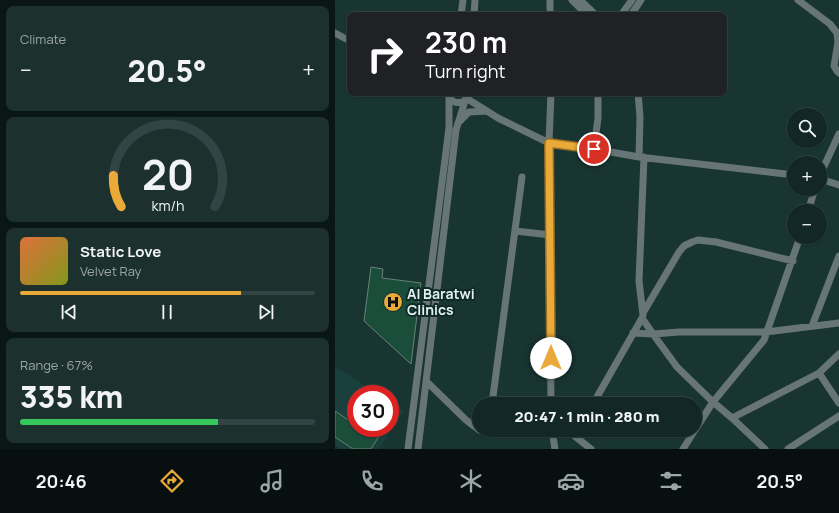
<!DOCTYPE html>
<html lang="en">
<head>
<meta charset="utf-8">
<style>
  body { margin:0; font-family:Manrope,sans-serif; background:#1c302e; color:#f1f3f6; height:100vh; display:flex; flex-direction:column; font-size:15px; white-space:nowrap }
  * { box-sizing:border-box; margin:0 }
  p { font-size:13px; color:#9da6a7 }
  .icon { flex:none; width:22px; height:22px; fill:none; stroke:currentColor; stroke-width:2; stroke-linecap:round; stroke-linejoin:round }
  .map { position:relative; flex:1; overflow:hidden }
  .details { display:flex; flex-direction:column; gap:6px; padding:6px; background:#0a1615; width:335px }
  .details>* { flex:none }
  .hud { position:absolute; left:12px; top:12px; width:380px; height:84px; border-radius:8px; box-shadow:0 1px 3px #0004,0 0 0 1px #324443; background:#202124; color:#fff; overflow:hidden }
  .tools { position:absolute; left:452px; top:108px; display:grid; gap:8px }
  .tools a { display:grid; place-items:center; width:40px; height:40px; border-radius:50%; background:#132826; box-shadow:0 1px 3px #0004,0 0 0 1px #324443; font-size:20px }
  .speed { position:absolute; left:12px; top:385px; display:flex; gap:8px; font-size:20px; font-weight:700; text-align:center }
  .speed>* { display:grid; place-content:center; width:52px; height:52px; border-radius:50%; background:#132826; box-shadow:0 1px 3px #0004,0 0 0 1px #324443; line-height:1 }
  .speed .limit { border:6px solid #d22; background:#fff; color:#111 }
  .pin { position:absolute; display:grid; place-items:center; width:34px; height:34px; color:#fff; margin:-17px; border:2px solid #fff; border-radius:50%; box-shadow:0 1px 4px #0007 }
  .me { position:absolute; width:44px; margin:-22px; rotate:0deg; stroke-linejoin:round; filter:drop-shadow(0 0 3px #0008) }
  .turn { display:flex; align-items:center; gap:14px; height:84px; padding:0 12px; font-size:18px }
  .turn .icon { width:52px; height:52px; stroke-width:2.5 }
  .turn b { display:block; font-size:28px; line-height:34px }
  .big { font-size:30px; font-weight:800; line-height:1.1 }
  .details .card { flex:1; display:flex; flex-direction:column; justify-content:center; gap:6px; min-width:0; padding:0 14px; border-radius:8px; background:#1c302e }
  .details .dial { align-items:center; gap:0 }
  .dial svg { height:104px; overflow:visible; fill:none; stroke:#324443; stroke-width:7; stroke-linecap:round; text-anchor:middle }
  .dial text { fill:#f1f3f6; stroke:none }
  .song { display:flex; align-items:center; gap:12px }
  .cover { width:48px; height:48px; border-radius:6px; background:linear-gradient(135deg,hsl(20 70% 55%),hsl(70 70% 35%)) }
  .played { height:4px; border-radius:2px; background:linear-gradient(90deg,#eaaa39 75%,#324443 75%) }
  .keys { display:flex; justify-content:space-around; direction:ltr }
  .heat { display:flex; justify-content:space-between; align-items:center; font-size:22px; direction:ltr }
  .charge { height:6px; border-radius:3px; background:linear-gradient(90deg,#34c759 67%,#324443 0) }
  .trip { position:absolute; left:137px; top:397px; width:230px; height:40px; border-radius:20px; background:#132826; box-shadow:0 1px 3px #0004,0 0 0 1px #324443; font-weight:800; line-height:40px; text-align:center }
  .menu { display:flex; height:64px; justify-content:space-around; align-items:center; background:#08100f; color:#9da6a7 }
  .menu .icon { width:28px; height:28px }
  .menu .selected { color:#eaaa39 }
  .menu b { font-size:18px; color:#f1f3f6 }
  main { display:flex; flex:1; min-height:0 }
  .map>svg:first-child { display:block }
  .built { fill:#19403d }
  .building { fill:#1b4d3b; stroke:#688277 }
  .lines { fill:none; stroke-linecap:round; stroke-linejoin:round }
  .minor { stroke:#687577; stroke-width:7 }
  .route-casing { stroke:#986e25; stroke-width:10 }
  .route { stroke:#eaaa39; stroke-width:7 }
  .labels { text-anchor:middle; stroke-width:4; stroke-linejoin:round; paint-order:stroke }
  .poi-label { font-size:14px; font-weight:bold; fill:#e2f2f0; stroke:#0f2a28; text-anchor:start }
</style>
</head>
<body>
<main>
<section class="details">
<div class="card"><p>Climate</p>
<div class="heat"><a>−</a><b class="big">20.5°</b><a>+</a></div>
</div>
<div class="card dial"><svg viewBox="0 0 100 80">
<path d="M14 69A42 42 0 1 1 86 69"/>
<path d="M14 69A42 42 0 0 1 8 45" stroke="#eaaa39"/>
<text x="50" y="56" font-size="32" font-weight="700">20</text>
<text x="50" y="72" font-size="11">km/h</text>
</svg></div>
<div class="card">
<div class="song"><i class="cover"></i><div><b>Static Love</b><p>Velvet Ray</p></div></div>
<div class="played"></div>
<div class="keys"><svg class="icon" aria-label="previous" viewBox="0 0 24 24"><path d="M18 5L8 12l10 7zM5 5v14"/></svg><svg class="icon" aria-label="pause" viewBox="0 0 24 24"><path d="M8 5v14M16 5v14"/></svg><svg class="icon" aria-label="next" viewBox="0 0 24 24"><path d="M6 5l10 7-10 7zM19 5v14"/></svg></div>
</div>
<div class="card"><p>Range · 67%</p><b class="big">335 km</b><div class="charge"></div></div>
</section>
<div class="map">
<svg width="504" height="449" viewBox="0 0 504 449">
  <rect width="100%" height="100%" fill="#193532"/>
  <path class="built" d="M 0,366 L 43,394 L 21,394 L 21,428 L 55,428 L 55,402 L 69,411 L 44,449 L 6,449 L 0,445 Z"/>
  <path class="building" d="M 36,267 L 48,269 L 47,278 L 86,283 L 76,364 L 29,321 Z
    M 0,411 L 21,425 L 21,428 L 39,428 L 46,433 L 36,449 L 18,449 L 0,437 Z"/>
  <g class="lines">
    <path class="minor" d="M 237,0 L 252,15
      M 245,0 L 261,15
      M 463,0 L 495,24 L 502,33 L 503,42 L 499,66 L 502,71 L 504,73
      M 126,15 L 128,0
      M 139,15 L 140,0
      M 215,15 L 215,0
      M 286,15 L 297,0
      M 296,15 L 306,0
      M 0,33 L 15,41
      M 216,93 L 214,143 L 216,404
      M 303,93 L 305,117 L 304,157
      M 114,95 C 116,103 123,104 130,101 L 133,93
      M 131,98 L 163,118 L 214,143 L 259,149 L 304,157 L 459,175
      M 123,123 L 134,112 L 152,111
      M 259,149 L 263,118 L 263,93
      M 485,175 L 504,134
      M 485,179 L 504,185
      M 473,211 L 480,189
      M 180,231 L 216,235
      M 308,313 L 344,252 L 349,246 L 357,242 L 363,240 L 381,242 L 458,261
      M 308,315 L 304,281 L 309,157
      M 477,326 L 504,256
      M 298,333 L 318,334 L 342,367 L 378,402 L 397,418 L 430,449
      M 484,373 L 504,403
      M 92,382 L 131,420 L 144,430
      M 157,404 L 187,177
      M 258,404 L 307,318 L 318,334 L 344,332 L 431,332 L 504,323
      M 397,418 L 484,373 L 504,354
      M 144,430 L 150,432 L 153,430
      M 217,430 L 220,449
      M 232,430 L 256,449
      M 360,430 L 378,402 L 429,340 L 465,237
      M 73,449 L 114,128 L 114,97
      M 83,449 L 121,130 L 130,101
      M 348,449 L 360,430
      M 453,449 L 504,416"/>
  </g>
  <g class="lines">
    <g class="route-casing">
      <path id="route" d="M 216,358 L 214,143 L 259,149"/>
    </g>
    <use href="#route" class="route"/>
  </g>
  <defs>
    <g id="hospital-disc" transform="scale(1)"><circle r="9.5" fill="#eaaa39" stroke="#0f2a28"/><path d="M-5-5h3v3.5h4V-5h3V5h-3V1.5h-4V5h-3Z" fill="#111"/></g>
  </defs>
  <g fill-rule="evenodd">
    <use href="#hospital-disc" x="58" y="302"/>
  </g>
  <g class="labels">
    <g class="poi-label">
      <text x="72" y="299">Al Baratwi<tspan x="72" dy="16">Clinics</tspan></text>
    </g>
  </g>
</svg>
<div class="tools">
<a><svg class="icon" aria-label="search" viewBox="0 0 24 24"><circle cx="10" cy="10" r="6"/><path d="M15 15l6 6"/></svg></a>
<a>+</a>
<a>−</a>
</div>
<div class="speed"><div class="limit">30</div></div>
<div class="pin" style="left:259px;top:149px;background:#d93025"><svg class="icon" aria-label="arrive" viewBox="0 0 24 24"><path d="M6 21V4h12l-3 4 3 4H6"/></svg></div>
<svg class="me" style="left:216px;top:358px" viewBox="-20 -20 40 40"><circle r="19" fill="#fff"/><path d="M0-13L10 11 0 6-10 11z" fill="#eaaa39"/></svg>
<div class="trip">20:47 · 1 min · 280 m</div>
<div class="hud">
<div class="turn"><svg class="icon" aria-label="right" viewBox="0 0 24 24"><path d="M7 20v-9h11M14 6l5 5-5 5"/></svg><div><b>230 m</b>Turn right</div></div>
</div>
</div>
</main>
<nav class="menu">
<b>20:46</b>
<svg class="icon selected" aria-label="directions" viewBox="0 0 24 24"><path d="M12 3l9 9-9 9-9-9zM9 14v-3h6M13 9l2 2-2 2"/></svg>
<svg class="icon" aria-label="music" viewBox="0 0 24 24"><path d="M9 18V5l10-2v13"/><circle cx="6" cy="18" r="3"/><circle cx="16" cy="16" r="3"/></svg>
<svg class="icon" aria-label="phone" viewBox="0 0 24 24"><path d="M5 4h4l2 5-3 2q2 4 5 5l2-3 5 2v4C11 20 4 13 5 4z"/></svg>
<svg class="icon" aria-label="climate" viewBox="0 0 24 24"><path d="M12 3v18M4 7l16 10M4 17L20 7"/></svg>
<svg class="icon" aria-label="car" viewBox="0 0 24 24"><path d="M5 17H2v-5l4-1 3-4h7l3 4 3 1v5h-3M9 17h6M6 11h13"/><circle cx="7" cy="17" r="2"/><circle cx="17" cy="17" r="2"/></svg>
<svg class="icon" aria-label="filters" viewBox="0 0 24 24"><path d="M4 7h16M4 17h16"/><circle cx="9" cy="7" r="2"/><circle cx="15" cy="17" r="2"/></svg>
<b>20.5°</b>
</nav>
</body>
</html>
